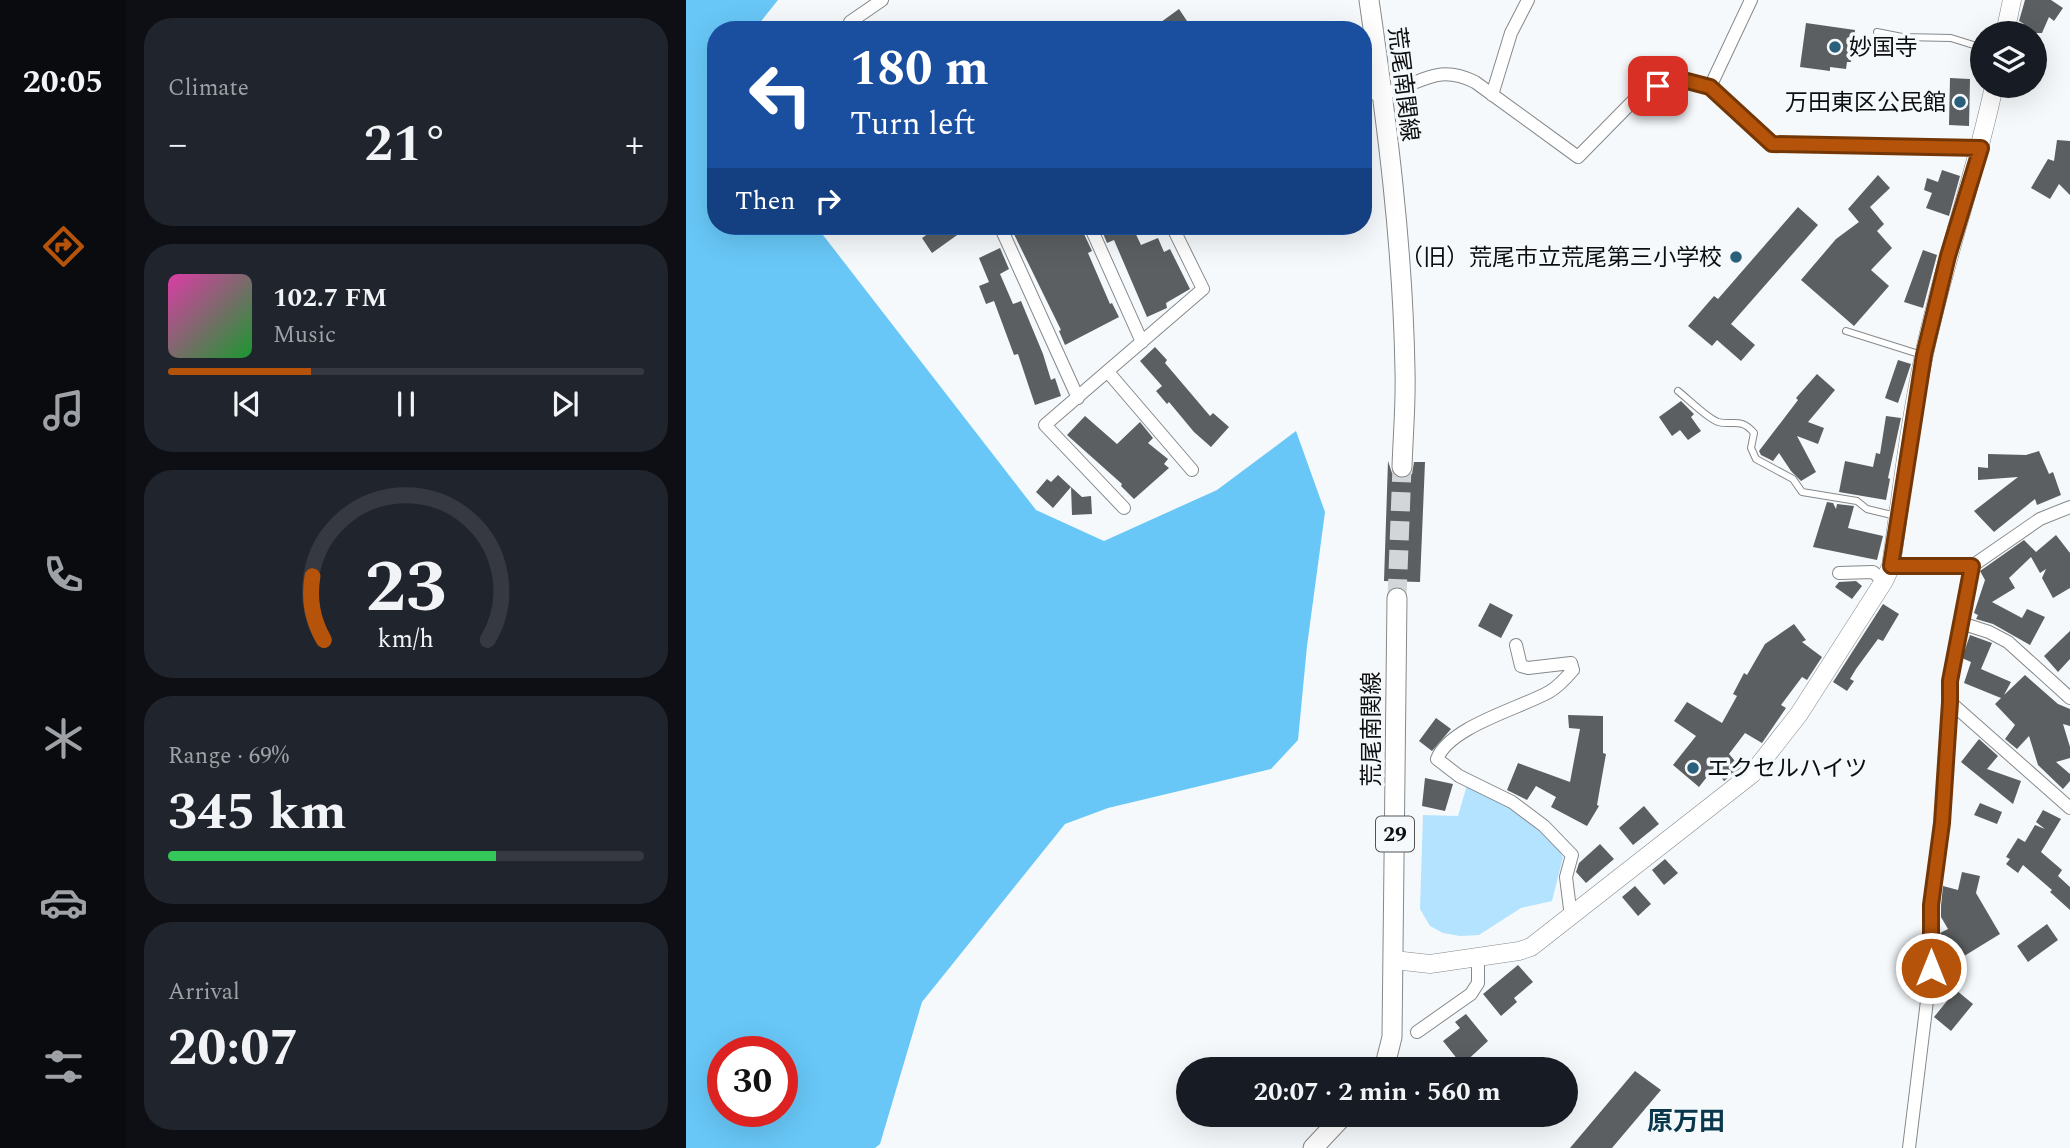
<!DOCTYPE html>
<html lang="en">
<head>
<meta charset="utf-8">
<style>
  body { margin:0; font-family:Spectral,"Noto Sans JP",serif; background:#20242c; color:#f1f3f6; height:100vh; display:flex; flex-direction:column; font-size:26px; white-space:nowrap }
  * { box-sizing:border-box; margin:0 }
  p { font-size:23px; color:#9ea1a6 }
  .icon { flex:none; width:38px; height:38px; fill:none; stroke:currentColor; stroke-width:2; stroke-linecap:round; stroke-linejoin:round }
  .map { position:relative; flex:1; overflow:hidden }
  .sheet { display:flex; flex-direction:column; gap:18px; padding:18px; background:#0d0f14; width:560px }
  .sheet>* { flex:none }
  .banner { position:absolute; left:21px; top:21px; width:665px; height:214px; border-radius:28px; box-shadow:0 7px 28px #0002; background:#1a4fa0; color:#fff; overflow:hidden }
  .buttons { position:absolute; left:1284px; top:21px; display:grid; gap:14px }
  .buttons a { display:grid; place-items:center; width:77px; height:77px; border-radius:50%; background:#171b24; box-shadow:0 7px 28px #0002; font-size:35px }
  .speed { position:absolute; left:21px; top:1036px; display:flex; gap:14px; font-size:35px; font-weight:700; text-align:center }
  .speed>* { display:grid; place-content:center; width:91px; height:91px; border-radius:50%; background:#171b24; box-shadow:0 7px 28px #0002; line-height:1 }
  .speed .limit { border:10px solid #d22; background:#fff; color:#111 }
  .pin { position:absolute; display:grid; place-items:center; width:60px; height:60px; color:#fff; margin:-30px; border-radius:14px; box-shadow:0 4px 10px #0006 }
  .me { position:absolute; width:77px; margin:-38px; rotate:0deg; stroke-linejoin:round; filter:drop-shadow(0 0 5px #0008) }
  .turn { display:flex; align-items:center; gap:24px; height:147px; padding:0 28px; font-size:32px }
  .turn .icon { width:91px; height:91px; stroke-width:2.5 }
  .turn b { display:block; font-size:49px; line-height:60px }
  .then { display:flex; align-items:center; height:66px; padding:0 28px; background:#0003; gap:14px; font-size:26px }
  .big { font-size:52px; font-weight:700; line-height:1.1 }
  .sheet .tile { flex:1; display:flex; flex-direction:column; justify-content:center; gap:10px; min-width:0; padding:0 24px; border-radius:28px; background:#20242c }
  .sheet .dial { align-items:center; gap:0 }
  .dial svg { height:182px; overflow:visible; fill:none; stroke:#363941; stroke-width:7; stroke-linecap:round; text-anchor:middle }
  .dial text { fill:#f1f3f6; stroke:none }
  .song { display:flex; align-items:center; gap:21px }
  .cover { width:84px; height:84px; border-radius:10px; background:linear-gradient(135deg,hsl(320 70% 55%),hsl(130 70% 35%)) }
  .played { height:7px; border-radius:4px; background:linear-gradient(90deg,#b45309 30%,#363941 30%) }
  .keys { display:flex; justify-content:space-around; direction:ltr }
  .heat { display:flex; justify-content:space-between; align-items:center; font-size:38px; direction:ltr }
  .charge { height:10px; border-radius:5px; background:linear-gradient(90deg,#34c759 69%,#363941 0) }
  .trip { position:absolute; left:490px; top:1057px; width:402px; height:70px; border-radius:35px; background:#171b24; box-shadow:0 7px 28px #0002; font-weight:700; line-height:70px; text-align:center }
  main { display:flex; flex:1; min-height:0 }
  .dock { display:flex; flex-direction:column; width:126px; justify-content:space-around; align-items:center; background:#090b0e; color:#9ea1a6 }
  .dock .icon { width:49px; height:49px }
  .dock .current { color:#b45309 }
  .dock b { font-size:32px; color:#f1f3f6 }
  .map>svg:first-child { display:block }
  .green { fill:#b3e3fe }
  .forest { fill:#68c7f7; fill-rule:evenodd }
  .building { fill:#5c5f61 }
  .lines { fill:none; stroke-linecap:round; stroke-linejoin:round }
  .primary-tunnel { stroke:#d2d6d8; stroke-width:19; stroke-dasharray:19 10; stroke-linecap:butt }
  .lane-casing { stroke:#85898b; stroke-width:8 }
  .street-casing { stroke:#85898b; stroke-width:14 }
  .secondary-casing { stroke:#85898b; stroke-width:19 }
  .primary-casing { stroke:#85898b; stroke-width:21 }
  .lane { stroke:#fff; stroke-width:6 }
  .street { stroke:#fff; stroke-width:12 }
  .secondary { stroke:#fff; stroke-width:18 }
  .primary { stroke:#fff; stroke-width:19 }
  .route-casing { stroke:#753606; stroke-width:18 }
  .route { stroke:#b45309; stroke-width:12 }
  .poi-dot { fill:#2a607c; stroke:#f5f9fb; stroke-width:2.5 }
  .labels { text-anchor:middle; stroke-width:7; stroke-linejoin:round; paint-order:stroke }
  .shield { fill:#f5f9fb; stroke:#535456; stroke-width:2 }
  .shield-label { font-size:21px; font-weight:bold; fill:#0d0e0f }
  .poi-label { font-size:23px; fill:#0d0e0f; stroke:#f5f9fb; text-anchor:start }
  .street-label { font-size:23px; fill:#0d0e0f; stroke:#f5f9fb }
  .quarter-label { font-size:26px; font-weight:bold; fill:#09374c; stroke:#f5f9fb }
</style>
</head>
<body>
<main>
<nav class="dock">
<b>20:05</b>
<svg class="icon current" aria-label="directions" viewBox="0 0 24 24"><path d="M12 3l9 9-9 9-9-9zM9 14v-3h6M13 9l2 2-2 2"/></svg>
<svg class="icon" aria-label="music" viewBox="0 0 24 24"><path d="M9 18V5l10-2v13"/><circle cx="6" cy="18" r="3"/><circle cx="16" cy="16" r="3"/></svg>
<svg class="icon" aria-label="phone" viewBox="0 0 24 24"><path d="M5 4h4l2 5-3 2q2 4 5 5l2-3 5 2v4C11 20 4 13 5 4z"/></svg>
<svg class="icon" aria-label="climate" viewBox="0 0 24 24"><path d="M12 3v18M4 7l16 10M4 17L20 7"/></svg>
<svg class="icon" aria-label="car" viewBox="0 0 24 24"><path d="M5 17H2v-5l4-1 3-4h7l3 4 3 1v5h-3M9 17h6M6 11h13"/><circle cx="7" cy="17" r="2"/><circle cx="17" cy="17" r="2"/></svg>
<svg class="icon" aria-label="filters" viewBox="0 0 24 24"><path d="M4 7h16M4 17h16"/><circle cx="9" cy="7" r="2"/><circle cx="15" cy="17" r="2"/></svg>
</nav>
<section class="sheet">
<div class="tile"><p>Climate</p>
<div class="heat"><a>−</a><b class="big">21°</b><a>+</a></div>
</div>
<div class="tile">
<div class="song"><i class="cover"></i><div><b>102.7 FM</b><p>Music</p></div></div>
<div class="played"></div>
<div class="keys"><svg class="icon" aria-label="previous" viewBox="0 0 24 24"><path d="M18 5L8 12l10 7zM5 5v14"/></svg><svg class="icon" aria-label="pause" viewBox="0 0 24 24"><path d="M8 5v14M16 5v14"/></svg><svg class="icon" aria-label="next" viewBox="0 0 24 24"><path d="M6 5l10 7-10 7zM19 5v14"/></svg></div>
</div>
<div class="tile dial"><svg viewBox="0 0 100 80">
<path d="M14 69A42 42 0 1 1 86 69"/>
<path d="M14 69A42 42 0 0 1 9 41" stroke="#b45309"/>
<text x="50" y="56" font-size="32" font-weight="700">23</text>
<text x="50" y="72" font-size="11">km/h</text>
</svg></div>
<div class="tile"><p>Range · 69%</p><b class="big">345 km</b><div class="charge"></div></div>
<div class="tile"><p>Arrival</p><b class="big">20:07</b></div>
</section>
<div class="map">
<svg width="1384" height="1148" viewBox="0 0 1384 1148">
  <rect width="100%" height="100%" fill="#f5f9fb"/>
  <path class="green" d="M 781,785 L 809,797 L 867,839 L 877,857 L 866,901 L 835,908 L 793,935 L 774,936 L 757,933 L 744,926 L 734,909 L 737,815 L 772,816 Z"/>
  <path class="forest" d="M 0,0 L 92,0 L 68,30 L 30,30 L 30,226 L 130,226 L 350,510 L 418,541 L 531,490 L 610,431 L 639,512 L 621,646 L 612,740 L 585,769 L 422,808 L 379,824 L 236,1002 L 194,1144 L 189,1148 L 0,1148 ZM 37,1052 L 96,1052 L 96,1111 L 37,1111 Z"/>
  <path class="building" d="M 1339,0 L 1365,0 L 1377,8 L 1368,21 L 1363,17 L 1356,33 L 1336,33 L 1338,24 L 1333,21 Z
    M 493,9 L 507,30 L 464,30 Z
    M 1120,23 L 1169,30 L 1168,42 L 1173,43 L 1171,55 L 1166,54 L 1165,62 L 1161,62 L 1160,69 L 1144,67 L 1144,71 L 1114,67 Z
    M 1264,78 L 1284,79 L 1283,126 L 1263,125 Z
    M 1371,140 L 1384,141 L 1384,195 L 1373,184 L 1364,199 L 1345,188 L 1362,159 L 1368,161 Z
    M 1256,170 L 1274,176 L 1263,216 L 1240,208 L 1246,193 L 1238,190 L 1241,178 L 1252,182 Z
    M 1192,175 L 1204,188 L 1184,207 L 1198,224 L 1191,231 L 1206,248 L 1185,270 L 1203,286 L 1168,326 L 1115,280 L 1150,239 L 1173,222 L 1162,209 Z
    M 1112,207 L 1132,225 L 1045,324 L 1069,345 L 1055,361 L 1031,340 L 1026,346 L 1002,326 L 1028,296 L 1032,299 Z
    M 253,226 L 269,226 L 274,233 L 246,253 L 236,238 Z
    M 324,226 L 390,226 L 395,235 L 398,234 L 406,251 L 402,253 L 424,304 L 426,303 L 433,317 L 379,345 L 373,331 L 375,330 Z
    M 414,226 L 446,226 L 455,245 L 472,238 L 478,252 L 484,249 L 504,289 L 480,303 L 481,308 L 461,317 L 428,240 L 421,243 Z
    M 314,248 L 323,269 L 314,274 L 327,304 L 335,301 L 357,354 L 365,380 L 369,378 L 375,396 L 349,405 L 332,354 L 328,355 L 308,301 L 300,304 L 293,286 L 303,282 L 293,258 Z
    M 1237,250 L 1251,255 L 1237,308 L 1218,302 Z
    M 469,347 L 481,360 L 479,363 L 524,416 L 527,413 L 543,427 L 525,447 L 508,432 L 483,402 L 481,404 L 470,391 L 476,386 L 454,361 Z
    M 1212,360 L 1225,364 L 1212,403 L 1199,398 Z
    M 1131,374 L 1149,390 L 1122,422 L 1138,428 L 1132,444 L 1111,436 L 1130,472 L 1115,481 L 1105,471 L 1093,453 L 1087,461 L 1075,455 L 1073,451 L 1112,400 L 1110,398 Z
    M 995,401 L 1008,414 L 1005,417 L 1015,431 L 1002,440 L 994,430 L 986,436 L 973,417 Z
    M 399,416 L 431,444 L 454,422 L 467,438 L 462,443 L 482,459 L 478,464 L 483,468 L 448,499 L 435,486 L 436,484 L 381,435 Z
    M 1200,416 L 1215,418 L 1202,478 L 1204,479 L 1200,500 L 1153,492 L 1159,461 L 1187,467 L 1190,453 L 1194,454 Z
    M 1353,451 L 1363,474 L 1367,472 L 1375,495 L 1351,505 L 1349,499 L 1308,532 L 1288,511 L 1332,477 L 1292,480 L 1292,467 L 1302,468 L 1302,454 L 1340,455 Z
    M 702,461 L 706,473 L 716,479 L 726,474 L 728,462 L 739,462 L 734,582 L 698,581 Z
    M 372,475 L 385,487 L 367,508 L 350,492 L 361,479 L 365,482 Z
    M 385,487 L 396,497 L 405,496 L 406,514 L 386,515 Z
    M 1141,502 L 1147,503 L 1150,509 L 1151,504 L 1168,506 L 1162,528 L 1197,536 L 1191,560 L 1127,547 Z
    M 1370,535 L 1384,553 L 1384,588 L 1367,598 L 1356,578 L 1360,569 L 1354,573 L 1345,557 L 1323,578 L 1329,588 L 1306,602 L 1336,618 L 1341,609 L 1359,617 L 1344,645 L 1307,624 L 1290,619 L 1292,615 L 1288,613 L 1299,580 L 1294,571 L 1338,540 L 1350,552 Z
    M 1170,581 L 1176,586 L 1166,599 L 1149,587 L 1153,582 Z
    M 804,603 L 827,615 L 815,638 L 792,626 Z
    M 1197,604 L 1213,614 L 1197,641 L 1192,639 L 1170,669 L 1164,679 L 1168,681 L 1161,691 L 1147,682 Z
    M 1108,624 L 1120,640 L 1116,642 L 1136,657 L 1121,680 L 1116,677 L 1095,705 L 1100,708 L 1076,743 L 1059,733 L 1043,754 L 1055,768 L 1038,781 L 1028,768 L 1013,787 L 987,765 L 1010,736 L 988,721 L 1001,702 L 1036,723 L 1051,696 L 1047,694 L 1058,673 L 1061,675 L 1079,644 Z
    M 1384,631 L 1384,659 L 1372,672 L 1358,656 Z
    M 1284,635 L 1306,643 L 1295,669 L 1325,682 L 1318,695 L 1339,675 L 1372,704 L 1384,709 L 1384,726 L 1377,724 L 1384,747 L 1384,758 L 1370,762 L 1384,774 L 1384,781 L 1377,789 L 1352,765 L 1343,736 L 1331,749 L 1319,739 L 1329,725 L 1309,704 L 1315,698 L 1278,683 L 1285,662 L 1276,658 Z
    M 882,715 L 917,716 L 917,753 L 920,754 L 911,805 L 913,806 L 901,826 L 865,807 L 870,797 L 850,786 L 841,800 L 821,790 L 832,763 L 884,782 L 894,729 L 883,728 Z
    M 750,718 L 765,729 L 746,751 L 733,741 Z
    M 1293,739 L 1312,756 L 1301,769 L 1335,781 L 1327,804 L 1275,762 Z
    M 739,778 L 767,784 L 759,811 L 736,806 Z
    M 1294,803 L 1316,812 L 1311,824 L 1288,815 Z
    M 958,806 L 973,824 L 947,845 L 933,828 Z
    M 1357,810 L 1375,819 L 1355,852 L 1376,870 L 1372,876 L 1384,887 L 1384,910 L 1364,892 L 1366,890 L 1337,865 L 1332,873 L 1320,864 L 1324,859 L 1320,857 L 1332,838 L 1339,842 L 1349,825 L 1359,829 L 1350,822 Z
    M 914,844 L 928,859 L 900,883 L 890,872 L 893,863 Z
    M 979,859 L 992,873 L 978,885 L 966,870 Z
    M 1276,872 L 1294,876 L 1290,893 L 1314,934 L 1270,961 L 1254,933 L 1262,929 L 1255,917 L 1255,906 L 1257,886 L 1272,890 Z
    M 949,886 L 965,904 L 952,916 L 936,897 Z
    M 1361,924 L 1372,940 L 1342,962 L 1331,946 Z
    M 832,965 L 847,982 L 828,998 L 831,1002 L 815,1016 L 797,994 Z
    M 1270,990 L 1287,1004 L 1265,1031 L 1248,1017 Z
    M 780,1014 L 802,1041 L 776,1065 L 757,1041 L 774,1028 L 769,1022 Z
    M 949,1071 L 975,1090 L 926,1148 L 884,1148 Z"/>
  <g class="lines">
    <path class="primary-tunnel" d="M 711,598 L 716,467"/>
    <g class="lane-casing">
      <path id="lane" d="M 1191,32 L 1216,37 L 1265,38 L 1297,48
        M 1160,331 L 1236,355
        M 992,391 C 1001,398 1022,419 1032,422 C 1047,426 1055,417 1068,433 L 1065,448 L 1070,459 L 1107,479 L 1116,492 L 1171,501 L 1181,509 L 1210,516"/>
    </g>
    <g class="street-casing">
      <path id="street" d="M 164,22 L 196,0
        M 1024,87 L 1065,0
        M 677,92 C 684,93 692,95 699,93 C 736,84 750,63 789,82 L 892,157 L 948,100 L 972,86 L 1001,81 L 1024,87 L 1086,144 L 1295,148
        M 806,95 L 825,33 L 842,0
        M 314,226 L 392,398
        M 404,226 L 456,342
        M 422,372 L 506,470
        M 438,508 L 359,425 L 517,289 L 486,226
        M 1205,566 L 1286,566 L 1354,519 L 1384,507
        M 1153,573 L 1187,572 L 1198,581
        M 1275,623 L 1303,632 L 1322,642 L 1384,698
        M 830,645 L 835,666 L 842,668 L 885,663 L 887,670 C 880,678 872,687 863,692 C 832,709 763,727 751,759 L 773,776 L 826,802 L 858,826 L 886,855 L 880,877 L 885,917
        M 1264,702 L 1384,808
        M 731,1032 L 785,994 L 792,983 L 792,958
        M 1223,1148 L 1245,968 L 1246,905 L 1257,823 L 1264,702 L 1263,681 L 1286,566"/>
    </g>
    <g class="secondary-casing">
      <path id="secondary" d="M 1319,33 L 1326,0
        M 708,960 L 744,964 L 833,951 L 845,947 L 1066,774 L 1113,714 L 1198,581 L 1205,566 C 1215,496 1223,425 1238,355 C 1257,264 1289,177 1308,86"/>
    </g>
    <g class="primary-casing">
      <path id="primary" d="M 683,0 C 701,123 717,247 719,371 C 720,403 717,435 716,467
        M 698,1069 L 706,1037 L 711,598
        M 627,1148 L 658,1115"/>
    </g>
    <use href="#lane" class="lane"/>
    <use href="#street" class="street"/>
    <use href="#secondary" class="secondary"/>
    <use href="#primary" class="primary"/>
  </g>
  <g class="lines">
    <g class="route-casing">
      <path id="route" d="M 972,86 L 1001,81 L 1024,87 L 1086,144 L 1295,148 L 1262,256 L 1238,355 L 1205,566 L 1286,566 L 1264,681 L 1264,702 L 1256,823 L 1245,905 L 1245,968"/>
    </g>
    <use href="#route" class="route"/>
  </g>
  <g class="poi-dot">
    <circle cx="1149" cy="47" r="7"/>
    <circle cx="1274" cy="102" r="7"/>
    <circle cx="1050" cy="257" r="7"/>
    <circle cx="1007" cy="768" r="7"/>
  </g>
  <g class="labels">
    <rect class="shield" x="690" y="816.5" width="38" height="35" rx="5"/>
    <g class="shield-label">
      <text x="709" y="841">29</text>
    </g>
    <g class="poi-label">
      <text x="1163" y="55">妙国寺</text>
      <text x="1260" y="110" text-anchor="end">万田東区公民館</text>
      <text x="1036" y="265" text-anchor="end">（旧）荒尾市立荒尾第三小学校</text>
      <text x="1021" y="776">エクセルハイツ</text>
    </g>
    <g class="street-label">
      <text transform="translate(718 84) rotate(83)" y="8">荒尾南関線</text>
      <text transform="translate(685 729) rotate(-90)" y="8">荒尾南関線</text>
    </g>
    <g class="quarter-label">
      <text x="1000" y="1130">原万田</text>
    </g>
  </g>
</svg>
<div class="buttons">
<a><svg class="icon" aria-label="layers" viewBox="0 0 24 24"><path d="M12 4l9 5-9 5-9-5zM3 14l9 5 9-5"/></svg></a>
</div>
<div class="speed"><div class="limit">30</div></div>
<div class="pin" style="left:972px;top:86px;background:#d93025"><svg class="icon" aria-label="arrive" viewBox="0 0 24 24"><path d="M6 21V4h12l-3 4 3 4H6"/></svg></div>
<svg class="me" style="left:1245px;top:968px" viewBox="-20 -20 40 40"><circle r="17" fill="#b45309" stroke="#fff" stroke-width="3"/><path d="M0-11L8 9 0 5-8 9z" fill="#fff"/></svg>
<div class="trip">20:07 · 2 min · 560 m</div>
<div class="banner">
<div class="turn"><svg class="icon" aria-label="left" viewBox="0 0 24 24"><path d="M17 20v-9H6M10 6l-5 5 5 5"/></svg><div><b>180 m</b>Turn left</div></div>
<div class="then">Then<svg class="icon" aria-label="right" viewBox="0 0 24 24"><path d="M7 20v-9h11M14 6l5 5-5 5"/></svg></div>
</div>
</div>
</main>
</body>
</html>
